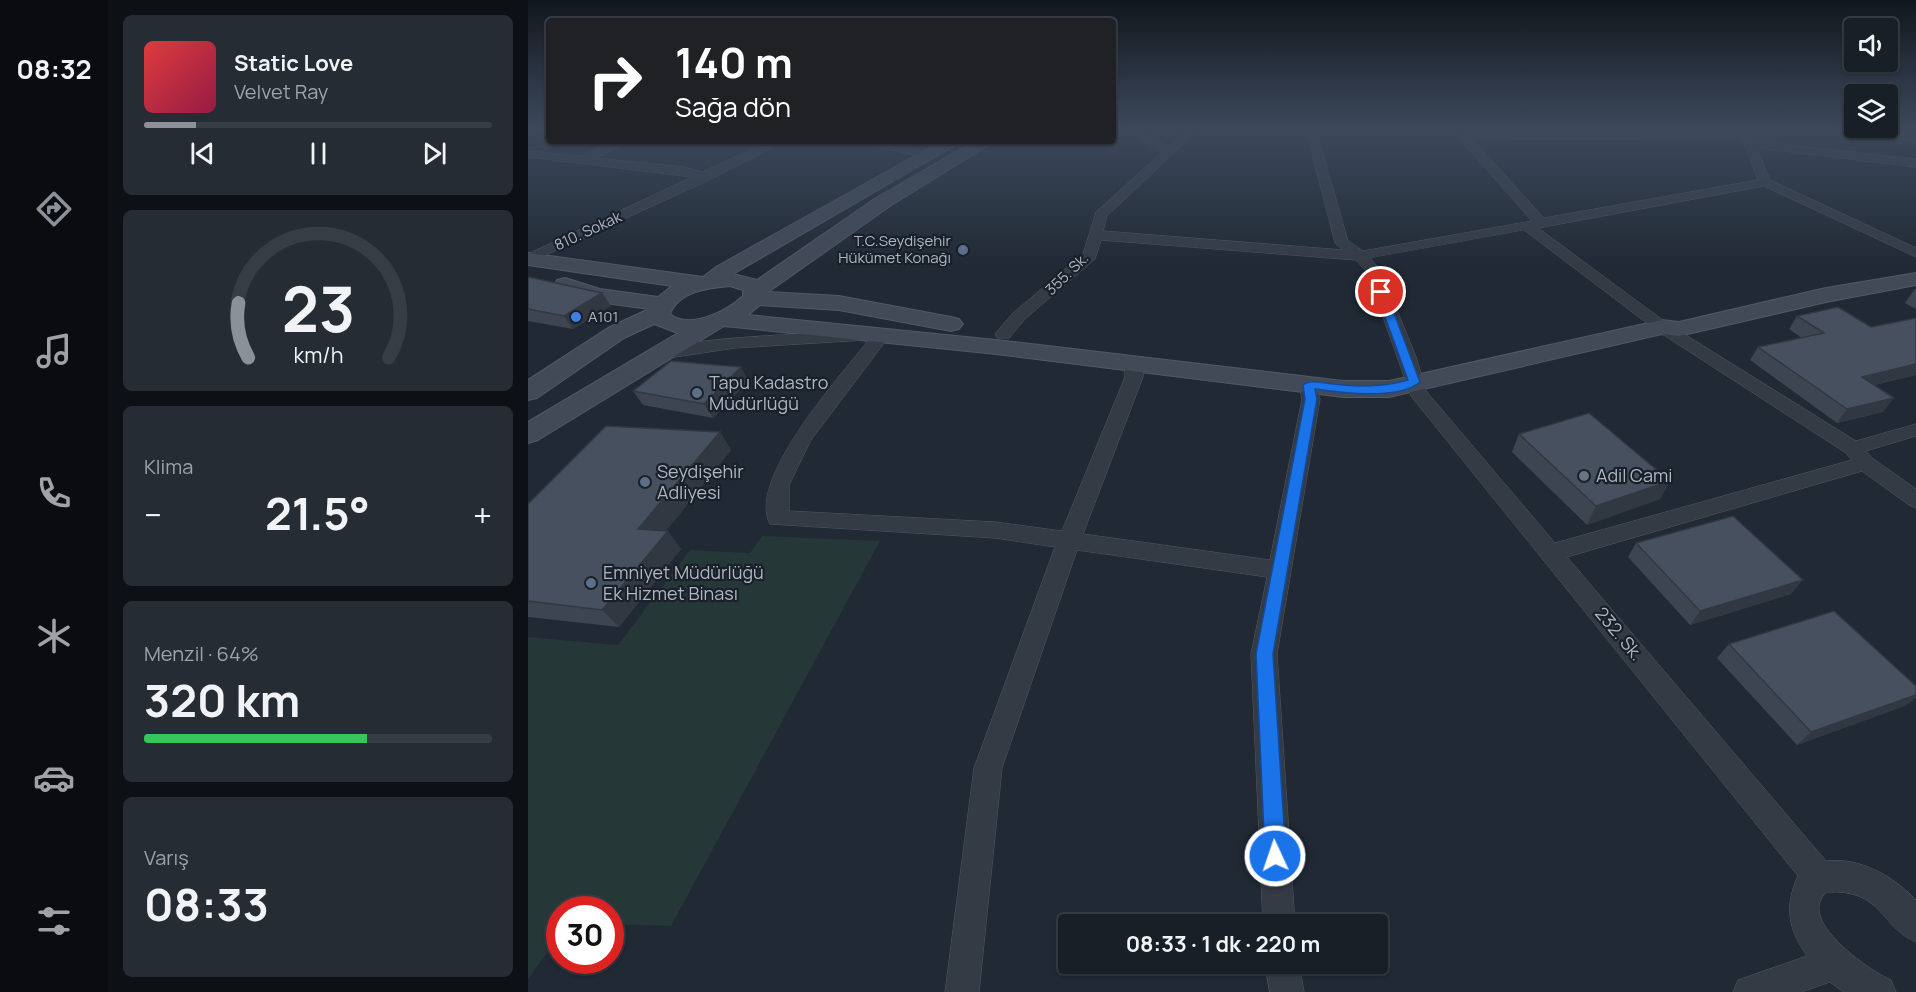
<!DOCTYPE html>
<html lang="tr">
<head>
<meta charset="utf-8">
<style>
  body { margin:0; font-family:Manrope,sans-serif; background:#252c33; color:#f1f3f6; height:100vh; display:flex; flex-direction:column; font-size:22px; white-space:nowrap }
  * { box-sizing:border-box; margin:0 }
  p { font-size:20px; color:#9fa2a7 }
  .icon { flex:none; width:33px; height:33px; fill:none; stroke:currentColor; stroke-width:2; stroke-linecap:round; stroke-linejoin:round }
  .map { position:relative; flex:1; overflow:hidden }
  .side { display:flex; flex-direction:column; gap:15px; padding:15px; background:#0d1115; width:420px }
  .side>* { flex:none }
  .banner { position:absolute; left:18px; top:18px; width:570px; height:126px; border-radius:6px; box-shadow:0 2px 4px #0004,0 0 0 2px #363d44; background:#202124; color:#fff; overflow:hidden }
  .tools { position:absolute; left:1316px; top:18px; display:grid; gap:12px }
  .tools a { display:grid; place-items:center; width:54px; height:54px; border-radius:6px; background:#181f27; box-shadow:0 2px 4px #0004,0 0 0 2px #363d44; font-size:30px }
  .speed { position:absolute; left:18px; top:896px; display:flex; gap:12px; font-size:30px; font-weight:700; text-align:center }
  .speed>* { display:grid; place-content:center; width:78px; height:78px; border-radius:50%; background:#181f27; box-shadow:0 2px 4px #0004,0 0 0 2px #363d44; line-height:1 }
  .speed .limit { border:9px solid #d22; background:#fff; color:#111 }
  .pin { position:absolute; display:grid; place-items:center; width:51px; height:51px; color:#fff; margin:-26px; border:3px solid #fff; border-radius:50%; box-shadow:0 2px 6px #0007 }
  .me { position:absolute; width:66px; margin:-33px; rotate:357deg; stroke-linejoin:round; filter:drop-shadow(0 0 4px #0008) }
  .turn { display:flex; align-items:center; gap:21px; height:126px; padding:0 30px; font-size:27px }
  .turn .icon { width:78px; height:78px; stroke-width:2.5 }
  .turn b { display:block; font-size:42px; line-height:51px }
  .big { font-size:45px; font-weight:700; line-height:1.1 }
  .side .widget { flex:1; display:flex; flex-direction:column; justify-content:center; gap:9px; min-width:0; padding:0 21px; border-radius:9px; background:#252c33 }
  .side .dial { align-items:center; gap:0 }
  .dial svg { height:156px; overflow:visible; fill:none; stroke:#363d44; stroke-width:7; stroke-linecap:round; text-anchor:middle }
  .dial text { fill:#f1f3f6; stroke:none }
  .song { display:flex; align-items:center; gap:18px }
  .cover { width:72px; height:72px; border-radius:9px; background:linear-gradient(135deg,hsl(0 70% 55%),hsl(340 70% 35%)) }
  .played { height:6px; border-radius:3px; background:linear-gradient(90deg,#8c9099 15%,#363d44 15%) }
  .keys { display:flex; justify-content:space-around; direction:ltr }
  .heat { display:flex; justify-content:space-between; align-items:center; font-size:33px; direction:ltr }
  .charge { height:9px; border-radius:4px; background:linear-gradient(90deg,#34c759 64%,#363d44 0) }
  .trip { position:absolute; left:530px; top:914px; width:330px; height:60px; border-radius:6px; background:#181f27; box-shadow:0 2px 4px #0004,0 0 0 2px #363d44; font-weight:700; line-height:60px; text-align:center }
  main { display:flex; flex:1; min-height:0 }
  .tabs { display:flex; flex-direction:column; width:108px; justify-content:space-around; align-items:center; background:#0a0c10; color:#9fa2a7 }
  .tabs .icon { width:42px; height:42px }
  .tabs .current { color:#8c9099 }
  .tabs b { font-size:27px; color:#f1f3f6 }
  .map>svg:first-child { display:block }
  .green { fill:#253737 }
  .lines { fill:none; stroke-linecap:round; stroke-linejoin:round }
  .street-casing { stroke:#515963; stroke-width:1 }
  .secondary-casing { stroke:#515963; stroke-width:2 }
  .street { fill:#343b45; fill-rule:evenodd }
  .secondary { fill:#424a58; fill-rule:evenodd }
  .wall { fill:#3d4551 }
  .shaded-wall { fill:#323842 }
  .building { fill:#47505e; stroke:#323842; stroke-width:1.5 }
  .route { fill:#1a73e8; stroke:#114b97; stroke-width:1.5 }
  .service-dot { fill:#5c6f8a; stroke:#192029; stroke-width:2 }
  .shop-dot { fill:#3f7fe0; stroke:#192029; stroke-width:2 }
  .worship-dot { fill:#6b7280; stroke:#192029; stroke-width:2 }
  .labels { text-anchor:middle; stroke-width:4.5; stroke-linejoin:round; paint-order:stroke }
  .far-street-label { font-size:15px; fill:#aeb6c2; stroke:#192029 }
  .far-poi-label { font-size:15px; fill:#aeb6c2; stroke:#192029; text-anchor:end }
  .poi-label { font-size:18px; fill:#aeb6c2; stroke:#192029; text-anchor:start }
  .street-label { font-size:18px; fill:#aeb6c2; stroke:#192029 }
</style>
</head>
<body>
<main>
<nav class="tabs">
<b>08:32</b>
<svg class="icon current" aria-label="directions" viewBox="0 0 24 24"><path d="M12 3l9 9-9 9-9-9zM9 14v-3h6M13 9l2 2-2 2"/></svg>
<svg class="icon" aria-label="music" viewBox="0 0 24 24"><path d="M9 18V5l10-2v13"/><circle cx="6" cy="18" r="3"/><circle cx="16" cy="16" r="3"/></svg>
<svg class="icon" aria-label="phone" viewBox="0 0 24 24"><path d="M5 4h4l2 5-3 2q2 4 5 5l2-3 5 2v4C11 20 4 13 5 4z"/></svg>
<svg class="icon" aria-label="climate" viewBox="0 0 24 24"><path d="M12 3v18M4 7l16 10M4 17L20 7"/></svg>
<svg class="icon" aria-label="car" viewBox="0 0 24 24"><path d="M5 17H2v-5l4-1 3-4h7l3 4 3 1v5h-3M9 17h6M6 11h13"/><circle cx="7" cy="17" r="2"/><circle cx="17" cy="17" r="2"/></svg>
<svg class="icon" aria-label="filters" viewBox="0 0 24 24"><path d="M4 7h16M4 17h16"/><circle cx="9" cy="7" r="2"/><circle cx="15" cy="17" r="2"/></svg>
</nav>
<section class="side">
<div class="widget">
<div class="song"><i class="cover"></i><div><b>Static Love</b><p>Velvet Ray</p></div></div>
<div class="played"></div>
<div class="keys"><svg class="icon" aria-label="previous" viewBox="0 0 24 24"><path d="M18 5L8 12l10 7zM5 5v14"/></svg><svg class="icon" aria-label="pause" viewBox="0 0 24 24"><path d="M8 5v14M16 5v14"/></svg><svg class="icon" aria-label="next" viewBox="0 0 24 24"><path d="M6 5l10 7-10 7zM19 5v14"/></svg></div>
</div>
<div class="widget dial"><svg viewBox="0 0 100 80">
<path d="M14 69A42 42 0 1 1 86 69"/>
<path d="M14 69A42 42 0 0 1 9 41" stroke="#8c9099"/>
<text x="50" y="56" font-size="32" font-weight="700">23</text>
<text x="50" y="72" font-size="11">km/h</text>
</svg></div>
<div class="widget"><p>Klima</p>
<div class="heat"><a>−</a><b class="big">21.5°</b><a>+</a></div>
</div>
<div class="widget"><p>Menzil · 64%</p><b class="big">320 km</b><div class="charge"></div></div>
<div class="widget"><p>Varış</p><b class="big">08:33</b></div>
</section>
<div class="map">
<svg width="1388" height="992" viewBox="0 0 1388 992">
  <rect width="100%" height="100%" fill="#202934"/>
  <path class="green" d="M 234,536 L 352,541 L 143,926 L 83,924 L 82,909 L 32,909 L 31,937 L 0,979 L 0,637 L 90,645 L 162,550 L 222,553 Z"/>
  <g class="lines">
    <g class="street-casing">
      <path id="street" d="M 602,130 L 614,130 L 640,147 L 659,130 L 670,130 L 579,216 L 575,231 L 815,250 L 807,243 L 778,130 L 788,130 L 820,241 L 835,251 L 1004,221 L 932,139 L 932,135 L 936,134 L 1212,133 L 1211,130 L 1221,130 L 1226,141 L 1388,159 L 1388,167 L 1229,148 L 1242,180 L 1388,248 L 1388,257 L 1236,186 L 1010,228 L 1140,324 L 1328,441 L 1388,424 L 1388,436 L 1338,451 L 1344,458 L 1388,489 L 1388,508 L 1381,505 L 1334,471 L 1039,557 L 1298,861 C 1332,857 1365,876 1388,900 L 1388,942 C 1352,927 1355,889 1299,892 C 1266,919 1342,971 1363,980 L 1368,992 L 1315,992 L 1302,982 L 1273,992 L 1205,992 L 1210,980 L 1279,956 C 1260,928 1256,907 1270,876 L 883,396 L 839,272 L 828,260 L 573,240 L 567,259 L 497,319 L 481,338 L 469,338 L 467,334 L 485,313 L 555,254 L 568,212 L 633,153 ZM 1214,139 L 1230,180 L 1016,218 L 945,140 ZM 996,230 L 1128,330 L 1318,453 L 1324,460 L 1027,543 L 898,391 L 888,357 L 853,271 L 842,258 Z
        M 1331,130 L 1355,130 L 1388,136 L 1388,142 L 1336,133 Z
        M 89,141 L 105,141 L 67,158 L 157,167 L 174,172 L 242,141 L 257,141 L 181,180 L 0,263 L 0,254 L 164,177 L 0,157 L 0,151 L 52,156 Z
        M 324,141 L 347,141 L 407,155 L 401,158 Z
        M 355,329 L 363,334 L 283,440 L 261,485 L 261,511 L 467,522 L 534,531 L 597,377 L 597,364 L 606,359 L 615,364 L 615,377 L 555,534 L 742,560 L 774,399 L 771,385 L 780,380 L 786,381 L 792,399 L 749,654 L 767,924 L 735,924 L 723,654 L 739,577 L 549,550 L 474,768 L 451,992 L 417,992 L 446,768 L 527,547 L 467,538 L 242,524 C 217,478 321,366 349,330 Z
        M 331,331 L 339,336 L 337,340 L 207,348 L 134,359 L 125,354 C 138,337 302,333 331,331 Z
        M 737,963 L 771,963 L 776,992 L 742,992 Z"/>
    </g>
    <g class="secondary-casing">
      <path id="secondary" d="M 414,141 L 434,141 L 205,274 L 229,280 L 348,198 L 447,141 L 467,141 L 362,206 L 240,292 L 311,296 L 423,317 L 431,319 L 435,324 L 431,329 L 423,331 L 311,310 L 232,305 L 220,315 L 468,340 L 815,381 L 861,381 L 1134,320 L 1151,322 L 1298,288 L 1388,273 L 1388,285 L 1298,302 L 1151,336 L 1134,334 L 861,397 L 815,397 L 468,354 L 196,326 L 10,440 L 0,443 L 0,422 L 150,333 L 126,324 L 96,338 L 9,398 L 0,400 L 0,380 L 80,328 L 121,309 L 70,302 L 29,290 L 26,285 L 29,280 L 37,278 L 72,289 L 130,297 L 144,286 L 0,265 L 0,253 L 175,277 L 188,267 ZM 202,286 L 215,290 L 215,296 C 199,311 162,330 142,314 C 151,291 180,288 202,286 Z"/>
    </g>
    <use href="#street" class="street"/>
    <use href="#secondary" class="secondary"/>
  </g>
  <path class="wall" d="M 0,278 L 83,306 L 45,329 L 0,321 Z
    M 1388,289 L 1388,309 L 1377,303 L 1386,290 Z
    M 1269,316 L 1343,327 L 1388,375 L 1347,385 L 1355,412 L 1309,423 L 1222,360 L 1230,347 L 1274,338 L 1261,329 Z
    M 213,367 L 220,381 L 185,418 L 115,405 L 105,391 Z
    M 192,432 L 203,450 L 138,531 L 153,549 L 91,627 L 0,617 L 0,504 Z
    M 991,434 L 1142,481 L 1132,499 L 1059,525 L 984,452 Z
    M 1108,543 L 1263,594 L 1162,625 L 1100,557 Z
    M 1201,644 L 1379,705 L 1269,745 L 1189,658 Z"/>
  <path class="shaded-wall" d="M 74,293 L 83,306 L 45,329 L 36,316 Z
    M 1388,364 L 1388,375 L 1324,390 L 1334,377 Z
    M 213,367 L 220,381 L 185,418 L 176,404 Z
    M 1366,398 L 1355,412 L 1309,423 L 1319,409 Z
    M 192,432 L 203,450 L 125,547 L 110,529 Z
    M 1142,481 L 1132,499 L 1059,525 L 1068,506 Z
    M 140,531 L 153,549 L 91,627 L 74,610 Z
    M 1275,580 L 1263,594 L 1162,625 L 1172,611 Z
    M 1388,695 L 1388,698 L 1379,705 L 1269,745 L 1283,732 Z"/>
  <path class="building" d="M 1,277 L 74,293 L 36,316 L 0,309 L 0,278 Z
    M 1310,307 L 1343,327 L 1388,318 L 1388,364 L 1334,377 L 1366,398 L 1319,409 L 1230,347 L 1296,333 L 1269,316 Z
    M 143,361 L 213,367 L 176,404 L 105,391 Z
    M 1061,413 L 1142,481 L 1068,506 L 991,434 Z
    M 78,426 L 192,432 L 110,529 L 140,531 L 74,610 L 0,601 L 0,504 Z
    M 1205,516 L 1275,580 L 1172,611 L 1108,543 Z
    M 1306,611 L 1388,686 L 1388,695 L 1283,732 L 1201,644 Z"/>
  <linearGradient id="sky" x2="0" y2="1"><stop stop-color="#12171d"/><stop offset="0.48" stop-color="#3c495c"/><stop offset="1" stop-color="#3c495c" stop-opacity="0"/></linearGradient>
  <rect width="1388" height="269" fill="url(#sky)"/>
  <path class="route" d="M 853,289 L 858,292 L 892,382 C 871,400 814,393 787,389 L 789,399 L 745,654 L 758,856 L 755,864 L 747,867 L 740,864 L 737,856 L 728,654 L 777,399 L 775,385 C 781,380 789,382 798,383 C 825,387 853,388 880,380 L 848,292 Z"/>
  <g class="service-dot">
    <circle cx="435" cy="250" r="6"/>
    <circle cx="169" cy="393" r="6"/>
    <circle cx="117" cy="482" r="6"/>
    <circle cx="63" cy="583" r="6"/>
  </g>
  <circle class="shop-dot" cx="48" cy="317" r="6"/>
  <circle class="worship-dot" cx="1056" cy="476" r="6"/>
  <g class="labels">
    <g class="far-street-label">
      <text transform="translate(60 231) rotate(-25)" y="5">810. Sokak</text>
      <text transform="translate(539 274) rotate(-44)" y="5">355. Sk.</text>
    </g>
    <g class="far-poi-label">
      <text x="423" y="246">T.C.Seydişehir<tspan x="423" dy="17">Hükümet Konağı</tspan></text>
      <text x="60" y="322" text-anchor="start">A101</text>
    </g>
    <g class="poi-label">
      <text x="181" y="389">Tapu Kadastro<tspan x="181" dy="21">Müdürlüğü</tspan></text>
      <text x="129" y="478">Seydişehir<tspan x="129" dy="21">Adliyesi</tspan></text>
      <text x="1068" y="482">Adil Cami</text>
      <text x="75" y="579">Emniyet Müdürlüğü<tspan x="75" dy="21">Ek Hizmet Binası</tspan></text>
    </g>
    <g class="street-label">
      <text transform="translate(1091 634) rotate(50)" y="6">232. Sk.</text>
    </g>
  </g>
</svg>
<div class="tools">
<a><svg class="icon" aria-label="sound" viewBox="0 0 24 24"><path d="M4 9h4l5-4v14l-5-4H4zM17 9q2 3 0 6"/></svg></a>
<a><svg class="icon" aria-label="layers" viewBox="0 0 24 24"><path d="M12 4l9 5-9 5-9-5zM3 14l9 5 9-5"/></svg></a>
</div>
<div class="speed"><div class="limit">30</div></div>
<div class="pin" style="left:853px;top:292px;background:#d93025"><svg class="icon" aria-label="arrive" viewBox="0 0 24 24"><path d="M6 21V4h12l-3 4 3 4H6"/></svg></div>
<svg class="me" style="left:747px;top:856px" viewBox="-20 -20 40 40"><circle r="17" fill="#1a73e8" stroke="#fff" stroke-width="3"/><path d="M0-11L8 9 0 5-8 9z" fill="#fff"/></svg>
<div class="trip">08:33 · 1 dk · 220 m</div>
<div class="banner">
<div class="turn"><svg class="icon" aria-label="right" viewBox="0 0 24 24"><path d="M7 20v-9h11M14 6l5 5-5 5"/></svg><div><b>140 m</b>Sağa dön</div></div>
</div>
</div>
</main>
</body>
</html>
